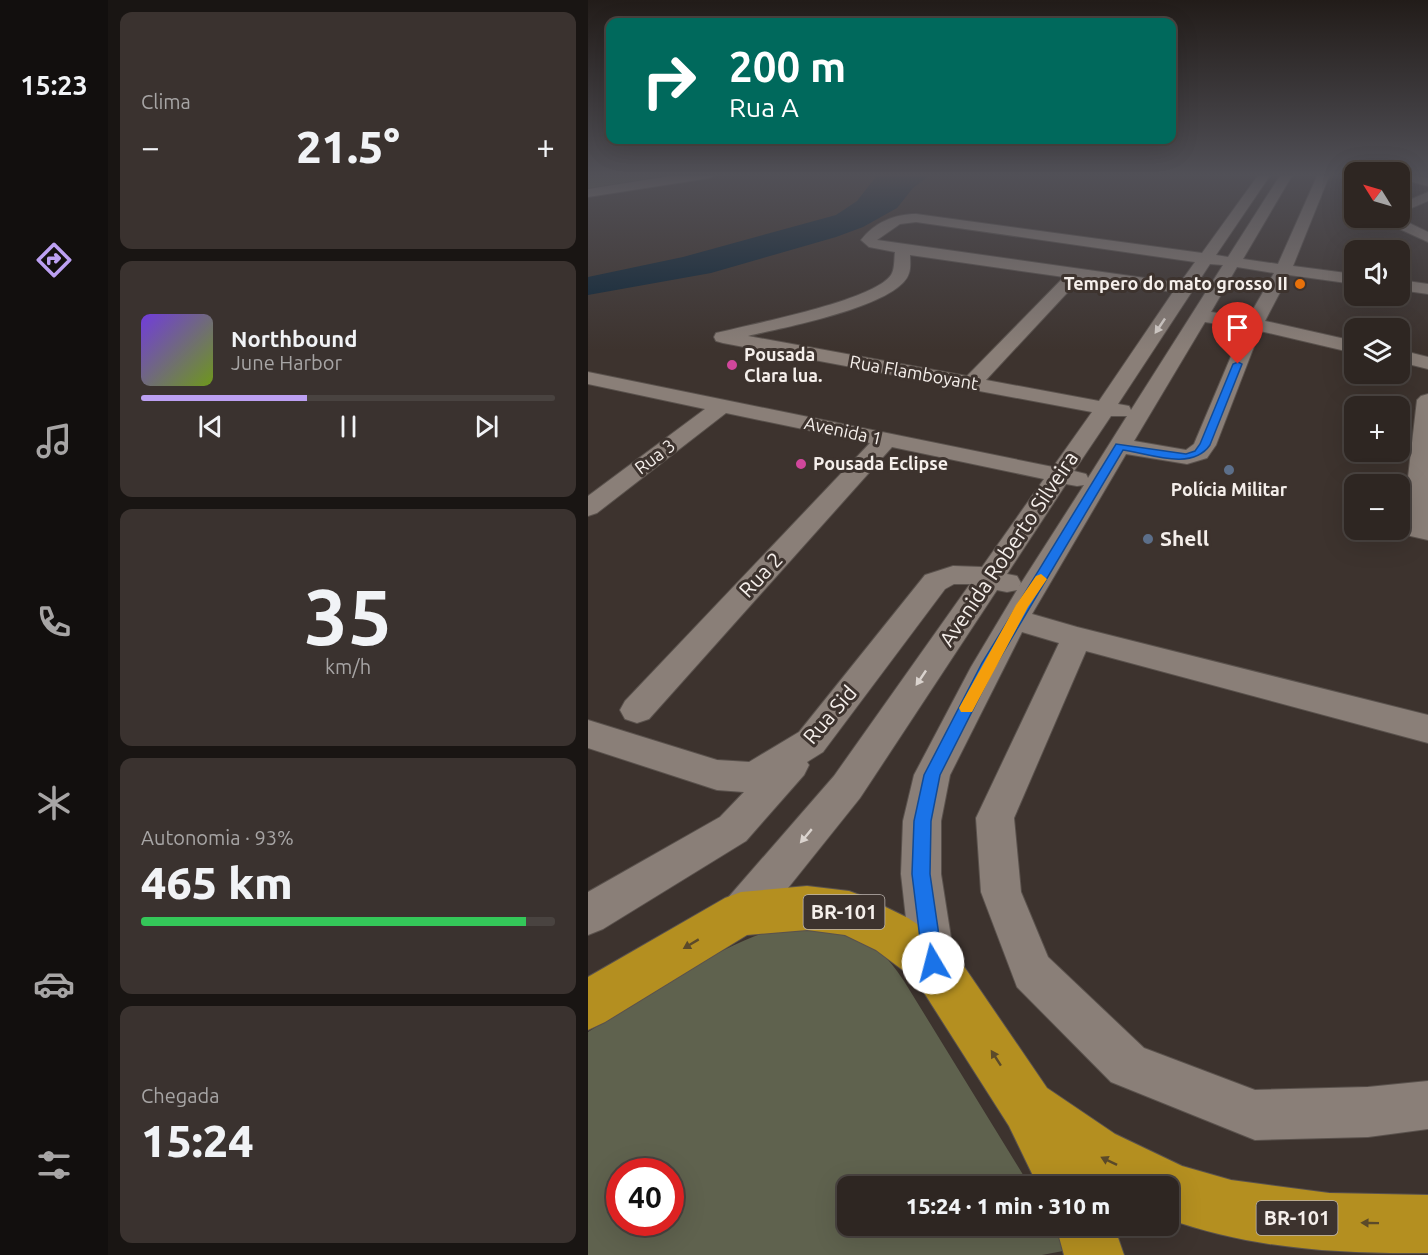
<!DOCTYPE html>
<html lang="pt">
<head>
<meta charset="utf-8">
<style>
  body { margin:0; font-family:Ubuntu,sans-serif; background:#3a322f; color:#f1f3f6; height:100vh; display:flex; flex-direction:column; font-size:22px; white-space:nowrap }
  * { box-sizing:border-box; margin:0 }
  p { font-size:20px; color:#a7a5a5 }
  .icon { flex:none; width:33px; height:33px; fill:none; stroke:currentColor; stroke-width:2; stroke-linecap:round; stroke-linejoin:round }
  .map { position:relative; flex:1; overflow:hidden }
  .details { display:flex; flex-direction:column; gap:12px; padding:12px; background:#191513; width:480px }
  .details>* { flex:none }
  .hud { position:absolute; left:18px; top:18px; width:570px; height:126px; border-radius:12px; box-shadow:0 6px 24px #0002,0 0 0 2px #494340; background:#00695c; color:#fff; overflow:hidden }
  .needle { width:39px; rotate:307deg }
  .controls { position:absolute; left:756px; top:162px; display:grid; gap:12px }
  .controls a { display:grid; place-items:center; width:66px; height:66px; border-radius:12px; background:#2e2622; box-shadow:0 6px 24px #0002,0 0 0 2px #494340; font-size:30px }
  .speed { position:absolute; left:18px; top:1158px; display:flex; gap:12px; font-size:30px; font-weight:700; text-align:center }
  .speed>* { display:grid; place-content:center; width:78px; height:78px; border-radius:50%; background:#2e2622; box-shadow:0 6px 24px #0002,0 0 0 2px #494340; line-height:1 }
  .speed .limit { border:9px solid #d22; background:#fff; color:#111 }
  .pin { position:absolute; display:grid; place-items:center; width:51px; height:51px; color:#fff; margin:-62px -26px; border-radius:50% 50% 50% 0; rotate:-45deg; box-shadow:0 0 6px #0007 }
  .pin .icon { rotate:45deg }
  .me { position:absolute; width:66px; margin:-33px; rotate:352deg; stroke-linejoin:round; filter:drop-shadow(0 0 4px #0008) }
  .turn { display:flex; align-items:center; gap:21px; height:126px; padding:0 24px; font-size:27px }
  .turn .icon { width:78px; height:78px; stroke-width:2.5 }
  .turn b { display:block; font-size:42px; line-height:51px }
  .big { font-size:45px; font-weight:800; line-height:1.1 }
  .details .tile { flex:1; display:flex; flex-direction:column; justify-content:center; gap:9px; min-width:0; padding:0 21px; border-radius:12px; background:#3a322f }
  .details .dial { align-items:center; gap:0 }
  .dial b { font-size:78px; line-height:1 }
  .song { display:flex; align-items:center; gap:18px }
  .cover { width:72px; height:72px; border-radius:9px; background:linear-gradient(135deg,hsl(260 70% 55%),hsl(80 70% 35%)) }
  .played { height:6px; border-radius:3px; background:linear-gradient(90deg,#bca0f2 40%,#494340 40%) }
  .keys { display:flex; justify-content:space-around; direction:ltr }
  .heat { display:flex; justify-content:space-between; align-items:center; font-size:33px; direction:ltr }
  .charge { height:9px; border-radius:4px; background:linear-gradient(90deg,#34c759 93%,#494340 0) }
  .trip { position:absolute; left:249px; top:1176px; width:342px; height:60px; border-radius:12px; background:#2e2622; box-shadow:0 6px 24px #0002,0 0 0 2px #494340; font-weight:800; line-height:60px; text-align:center }
  main { display:flex; flex:1; min-height:0 }
  .dock { display:flex; flex-direction:column; width:108px; justify-content:space-around; align-items:center; background:#120f0e; color:#a7a5a5 }
  .dock .icon { width:42px; height:42px }
  .dock .current { color:#bca0f2 }
  .dock b { font-size:27px; color:#f1f3f6 }
  .map>svg:first-child { display:block }
  .green { fill:#5f624e; fill-rule:evenodd }
  .water { fill:#0b2436 }
  .lines { fill:none; stroke-linecap:round; stroke-linejoin:round }
  .minor-casing { stroke:#5a524d; stroke-width:2 }
  .highway-casing { stroke:#5a524d; stroke-width:2 }
  .minor { fill:#8a7f78; fill-rule:evenodd }
  .highway { fill:#b48f20; fill-rule:evenodd }
  .oneway { fill:#dad3ce }
  .oneway2 { fill:#5b4a2a }
  .route { fill:#1a73e8; stroke:#114b97; stroke-width:1.5 }
  .slow { fill:#f59e0b }
  .food-dot { fill:#e8710a; stroke:#3d332e; stroke-width:2 }
  .hotel-dot { fill:#d1479c; stroke:#3d332e; stroke-width:2 }
  .service-dot { fill:#5c6f8a; stroke:#3d332e; stroke-width:2 }
  .labels { text-anchor:middle; stroke-width:6; stroke-linejoin:round; paint-order:stroke }
  .far-poi-label { font-size:18px; font-weight:bold; fill:#f5efeb; stroke:#3d332e; text-anchor:start }
  .far-street-label { font-size:18px; fill:#f5efeb; stroke:#3d332e }
  .shield { fill:#3d332e; stroke:#beb7b2; stroke-width:1.5 }
  .shield-label { font-size:20px; font-weight:bold; fill:#f5efeb }
  .poi-label { font-size:21px; font-weight:bold; fill:#f5efeb; stroke:#3d332e; text-anchor:start }
  .street-label { font-size:21px; fill:#f5efeb; stroke:#3d332e }
</style>
</head>
<body>
<main>
<nav class="dock">
<b>15:23</b>
<svg class="icon current" aria-label="directions" viewBox="0 0 24 24"><path d="M12 3l9 9-9 9-9-9zM9 14v-3h6M13 9l2 2-2 2"/></svg>
<svg class="icon" aria-label="music" viewBox="0 0 24 24"><path d="M9 18V5l10-2v13"/><circle cx="6" cy="18" r="3"/><circle cx="16" cy="16" r="3"/></svg>
<svg class="icon" aria-label="phone" viewBox="0 0 24 24"><path d="M5 4h4l2 5-3 2q2 4 5 5l2-3 5 2v4C11 20 4 13 5 4z"/></svg>
<svg class="icon" aria-label="climate" viewBox="0 0 24 24"><path d="M12 3v18M4 7l16 10M4 17L20 7"/></svg>
<svg class="icon" aria-label="car" viewBox="0 0 24 24"><path d="M5 17H2v-5l4-1 3-4h7l3 4 3 1v5h-3M9 17h6M6 11h13"/><circle cx="7" cy="17" r="2"/><circle cx="17" cy="17" r="2"/></svg>
<svg class="icon" aria-label="filters" viewBox="0 0 24 24"><path d="M4 7h16M4 17h16"/><circle cx="9" cy="7" r="2"/><circle cx="15" cy="17" r="2"/></svg>
</nav>
<section class="details">
<div class="tile"><p>Clima</p>
<div class="heat"><a>−</a><b class="big">21.5°</b><a>+</a></div>
</div>
<div class="tile">
<div class="song"><i class="cover"></i><div><b>Northbound</b><p>June Harbor</p></div></div>
<div class="played"></div>
<div class="keys"><svg class="icon" aria-label="previous" viewBox="0 0 24 24"><path d="M18 5L8 12l10 7zM5 5v14"/></svg><svg class="icon" aria-label="pause" viewBox="0 0 24 24"><path d="M8 5v14M16 5v14"/></svg><svg class="icon" aria-label="next" viewBox="0 0 24 24"><path d="M6 5l10 7-10 7zM19 5v14"/></svg></div>
</div>
<div class="tile dial"><b>35</b><p>km/h</p></div>
<div class="tile"><p>Autonomia · 93%</p><b class="big">465 km</b><div class="charge"></div></div>
<div class="tile"><p>Chegada</p><b class="big">15:24</b></div>
</section>
<div class="map">
<svg width="840" height="1255" viewBox="0 0 840 1255">
  <rect width="100%" height="100%" fill="#3d332e"/>
  <path class="green" d="M 0,174 L 87,174 L 0,189 Z
    M 194,927 C 250,929 283,929 316,981 L 442,1186 L 260,1186 L 260,1226 L 464,1226 L 475,1246 L 475,1251 L 454,1255 L 0,1255 L 0,1032 C 61,995 124,947 194,927 ZM 32,1172 L 82,1172 L 82,1222 L 32,1222 Z"/>
  <path class="water" d="M 290,174 L 343,174 L 325,188 L 309,208 L 275,227 L 248,237 L 123,273 L 0,295 L 0,277 L 95,257 L 248,215 L 269,201 Z"/>
  <g class="lines">
    <g class="minor-casing">
      <path id="minor" d="M 95,174 L 128,174 L 122,178 L 0,197 L 0,189 Z
        M 671,174 L 683,174 L 628,255 L 640,257 L 693,174 L 705,174 L 655,259 L 690,264 L 730,174 L 742,174 L 705,266 L 766,274 L 766,284 L 701,275 L 677,321 L 766,341 L 766,353 L 672,331 L 628,445 L 619,458 L 599,464 L 538,454 L 444,614 L 489,627 L 840,715 L 840,743 L 498,651 L 426,818 L 433,892 L 460,957 L 556,1048 L 667,1090 L 780,1087 L 840,1081 L 840,1129 L 780,1137 L 667,1140 L 523,1082 L 429,987 L 393,892 L 388,818 L 471,643 L 434,632 L 362,775 L 353,821 L 353,874 L 367,963 L 360,978 L 345,985 L 330,978 L 323,963 L 313,874 L 315,821 L 326,775 L 383,667 L 429,590 L 419,592 L 409,590 L 272,798 L 168,928 L 153,934 L 138,928 L 132,914 L 138,900 L 246,776 L 382,584 L 366,584 L 357,589 L 235,752 L 219,762 L 221,765 L 216,775 L 158,841 L 15,929 L 0,935 L 0,892 L 132,817 L 156,792 L 129,790 L 0,748 L 0,720 L 129,760 L 161,762 L 211,732 L 337,575 L 365,566 L 394,567 L 456,479 L 304,447 L 61,719 L 49,723 L 37,719 L 32,710 L 37,701 L 282,443 L 138,413 L 9,513 L 0,516 L 0,496 L 117,409 L 0,384 L 0,372 L 465,467 L 504,412 L 135,343 L 128,341 L 126,337 L 128,333 C 164,324 285,301 303,275 C 307,269 306,259 307,252 L 281,247 L 273,240 C 286,223 306,214 328,214 L 614,253 ZM 328,222 L 607,262 L 592,283 L 289,240 L 312,224 ZM 322,255 L 476,277 L 379,376 L 160,336 C 193,328 312,306 321,273 C 323,268 322,260 322,255 ZM 622,264 L 635,265 L 543,410 L 541,406 L 530,404 ZM 649,267 L 686,273 L 660,318 L 623,312 ZM 492,279 L 585,292 L 511,401 L 398,380 ZM 617,322 L 655,328 L 606,444 L 598,450 L 546,441 ZM 523,416 L 539,416 L 500,478 L 498,474 L 486,471 ZM 478,484 L 489,486 L 496,485 L 430,588 L 433,583 L 429,576 L 419,574 Z
        M 812,174 L 840,178 L 840,186 L 812,179 Z
        M 840,192 L 840,201 L 812,213 L 812,204 Z
        M 812,216 L 815,220 L 840,232 L 840,242 L 805,226 L 799,218 Z
        M 812,280 L 840,284 L 840,294 L 812,290 Z
        M 812,350 L 840,357 L 840,369 L 812,362 Z
        M 840,394 L 840,540 L 818,535 L 814,529 L 829,400 L 833,396 Z"/>
    </g>
    <g class="highway-casing">
      <path id="highway" d="M 219,886 L 261,891 L 277,897 L 320,918 L 362,946 L 459,1088 L 527,1134 L 594,1166 L 643,1180 L 741,1193 L 840,1195 L 840,1253 C 751,1254 665,1249 580,1219 L 580,1186 L 513,1186 L 508,1184 L 508,1186 L 450,1186 L 421,1126 L 328,980 L 288,950 L 257,935 L 219,930 L 159,935 L 17,1022 L 0,1030 L 0,977 L 137,898 L 153,892 Z
        M 468,1226 L 526,1226 L 536,1255 L 476,1255 Z"/>
    </g>
    <use href="#minor" class="minor"/>
    <use href="#highway" class="highway"/>
  </g>
  <defs><path id="oneway-solid" d="M-6-.8H1V-3.2L6.5 0L1 3.2V.8H-6Z" transform="scale(1.5)"/></defs>
  <g class="oneway">
    <use href="#oneway-solid" transform="translate(572 326) rotate(124)"/>
    <use href="#oneway-solid" transform="translate(333 678) rotate(124)"/>
    <use href="#oneway-solid" transform="translate(218 836) rotate(130)"/>
  </g>
  <g class="oneway2">
    <use href="#oneway-solid" transform="translate(103 944) rotate(149)"/>
    <use href="#oneway-solid" transform="translate(408 1058) rotate(-123)"/>
    <use href="#oneway-solid" transform="translate(521 1161) rotate(-154)"/>
    <use href="#oneway-solid" transform="translate(782 1223) rotate(-179)"/>
  </g>
  <linearGradient id="sky" x2="0" y2="1"><stop stop-color="#221c19"/><stop offset="0.5" stop-color="#515057"/><stop offset="1" stop-color="#515057" stop-opacity="0"/></linearGradient>
  <rect width="840" height="350" fill="url(#sky)"/>
  <path class="route" d="M 650,362 L 654,364 L 622,445 C 604,471 562,454 535,450 L 406,668 L 352,775 L 343,821 L 342,874 L 355,963 L 352,970 L 345,973 L 338,970 L 335,963 L 324,874 L 326,821 L 336,775 L 394,663 L 528,444 L 598,454 L 607,451 L 612,444 L 645,364 Z"/>
  <path class="slow" d="M 453,574 L 459,579 L 440,607 L 384,712 L 373,712 L 371,708 L 428,605 L 448,576 Z"/>
  <circle class="food-dot" cx="712" cy="284" r="6"/>
  <g class="hotel-dot">
    <circle cx="144" cy="365" r="6"/>
    <circle cx="213" cy="464" r="6"/>
  </g>
  <g class="service-dot">
    <circle cx="641" cy="470" r="6"/>
    <circle cx="560" cy="539" r="6"/>
  </g>
  <g class="labels">
    <g class="far-poi-label">
      <text x="700" y="290" text-anchor="end">Tempero do mato grosso II</text>
      <text x="156" y="361">Pousada<tspan x="156" dy="21">Clara lua.</tspan></text>
      <text x="225" y="470">Pousada Eclipse</text>
      <text x="641" y="496" text-anchor="middle">Polícia Militar</text>
    </g>
    <g class="far-street-label">
      <text transform="translate(326 373) rotate(10)" y="6">Rua Flamboyant</text>
      <text transform="translate(255 431) rotate(12)" y="6">Avenida 1</text>
      <text transform="translate(67 457) rotate(-37)" y="6">Rua 3</text>
    </g>
    <g class="shield">
      <rect x="215.5" y="895" width="81" height="34" rx="4.5"/>
      <rect x="668.5" y="1201" width="81" height="34" rx="4.5"/>
    </g>
    <g class="shield-label">
      <text x="256" y="919">BR-101</text>
      <text x="709" y="1225">BR-101</text>
    </g>
    <g class="poi-label">
      <text x="572" y="546">Shell</text>
    </g>
    <g class="street-label">
      <text transform="translate(421 549) rotate(-56)" y="7">Avenida Roberto Silveira</text>
      <text transform="translate(173 575) rotate(-47)" y="7">Rua 2</text>
      <text transform="translate(242 715) rotate(-49)" y="7">Rua Sid</text>
    </g>
  </g>
</svg>
<div class="controls">
<a><svg class="needle" viewBox="-14 -14 28 28"><path d="M0-13l5 13h-10z" fill="#e53935"/><path d="M0 13l5-13h-10z" fill="#a7a5a5"/></svg></a>
<a><svg class="icon" aria-label="sound" viewBox="0 0 24 24"><path d="M4 9h4l5-4v14l-5-4H4zM17 9q2 3 0 6"/></svg></a>
<a><svg class="icon" aria-label="layers" viewBox="0 0 24 24"><path d="M12 4l9 5-9 5-9-5zM3 14l9 5 9-5"/></svg></a>
<a>+</a>
<a>−</a>
</div>
<div class="speed"><div class="limit">40</div></div>
<div class="pin" style="left:650px;top:364px;background:#d93025"><svg class="icon" aria-label="arrive" viewBox="0 0 24 24"><path d="M6 21V4h12l-3 4 3 4H6"/></svg></div>
<svg class="me" style="left:345px;top:963px" viewBox="-20 -20 40 40"><circle r="19" fill="#fff"/><path d="M0-13L10 11 0 6-10 11z" fill="#1a73e8"/></svg>
<div class="trip">15:24 · 1 min · 310 m</div>
<div class="hud">
<div class="turn"><svg class="icon" aria-label="right" viewBox="0 0 24 24"><path d="M7 20v-9h11M14 6l5 5-5 5"/></svg><div><b>200 m</b>Rua A</div></div>
</div>
</div>
</main>
</body>
</html>
